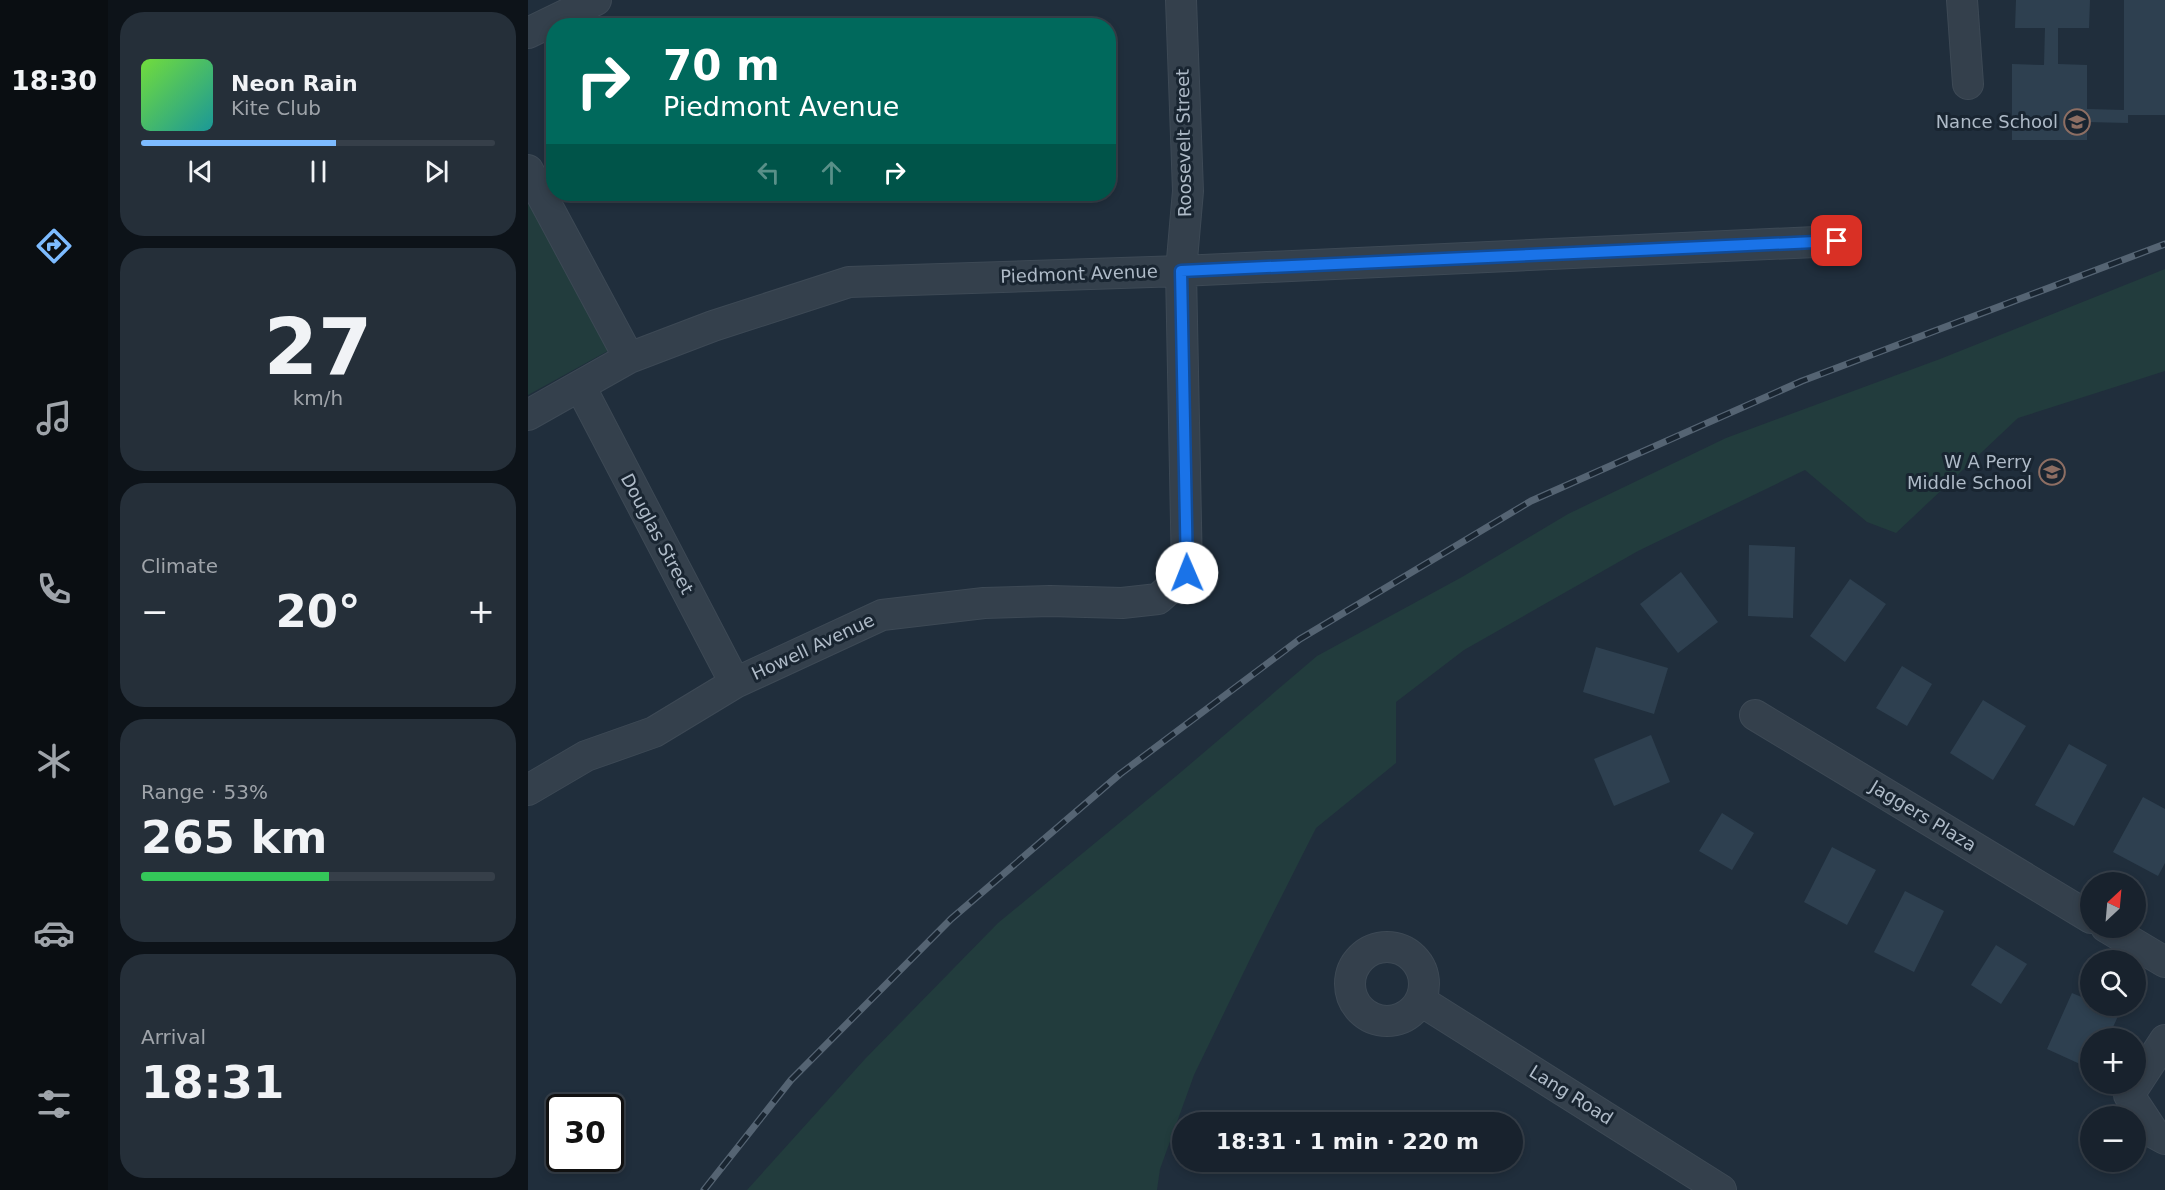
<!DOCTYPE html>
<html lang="en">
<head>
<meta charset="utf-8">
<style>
  body { margin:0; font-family:"DejaVu Sans",sans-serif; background:#252f39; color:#f1f3f6; height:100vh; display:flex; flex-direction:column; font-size:22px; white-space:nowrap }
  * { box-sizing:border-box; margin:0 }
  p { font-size:20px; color:#9fa4aa }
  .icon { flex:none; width:33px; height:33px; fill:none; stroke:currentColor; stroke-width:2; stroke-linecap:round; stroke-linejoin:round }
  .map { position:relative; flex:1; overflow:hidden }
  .sheet { display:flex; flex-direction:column; gap:12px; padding:12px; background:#0d1319; width:420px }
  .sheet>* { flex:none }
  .hud { position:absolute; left:18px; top:18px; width:570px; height:183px; border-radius:24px; box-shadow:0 3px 9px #0003,0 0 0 2px #363f49; background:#00695c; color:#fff; overflow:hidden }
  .needle { width:39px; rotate:26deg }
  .tools { position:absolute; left:1552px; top:872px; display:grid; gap:12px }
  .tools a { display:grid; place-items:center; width:66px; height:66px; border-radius:50%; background:#18222d; box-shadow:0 3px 9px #0003,0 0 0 2px #363f49; font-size:30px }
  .speed { position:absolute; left:18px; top:1094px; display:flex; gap:12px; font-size:30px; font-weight:700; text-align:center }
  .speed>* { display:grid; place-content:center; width:78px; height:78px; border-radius:50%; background:#18222d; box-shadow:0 3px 9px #0003,0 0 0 2px #363f49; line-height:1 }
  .speed .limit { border:3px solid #111; border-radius:9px; background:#fff; color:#111 }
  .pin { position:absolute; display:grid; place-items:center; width:51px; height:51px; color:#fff; margin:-26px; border-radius:12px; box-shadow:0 3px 9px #0006 }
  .me { position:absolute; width:66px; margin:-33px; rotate:359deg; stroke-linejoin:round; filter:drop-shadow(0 0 4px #0008) }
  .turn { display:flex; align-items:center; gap:21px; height:126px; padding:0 18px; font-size:27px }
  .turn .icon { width:78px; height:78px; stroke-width:2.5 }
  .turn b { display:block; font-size:42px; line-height:51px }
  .lanes { display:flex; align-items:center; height:57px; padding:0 18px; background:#0003; justify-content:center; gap:30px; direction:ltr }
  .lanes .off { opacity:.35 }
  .big { font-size:45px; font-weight:600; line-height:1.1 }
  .sheet .card { flex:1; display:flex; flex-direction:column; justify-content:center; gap:9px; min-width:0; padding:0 21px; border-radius:24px; background:#252f39 }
  .sheet .dial { align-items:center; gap:0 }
  .dial b { font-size:78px; line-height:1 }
  .song { display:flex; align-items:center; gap:18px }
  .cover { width:72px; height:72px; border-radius:9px; background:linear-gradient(135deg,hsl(100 70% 55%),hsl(180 70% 35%)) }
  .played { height:6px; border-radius:3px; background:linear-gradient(90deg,#7dbbff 55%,#363f49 55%) }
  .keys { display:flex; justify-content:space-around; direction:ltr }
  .heat { display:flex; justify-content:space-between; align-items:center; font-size:33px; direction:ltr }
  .charge { height:9px; border-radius:4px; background:linear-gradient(90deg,#34c759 53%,#363f49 0) }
  .trip { position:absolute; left:644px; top:1112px; width:351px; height:60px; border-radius:30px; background:#18222d; box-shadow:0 3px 9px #0003,0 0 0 2px #363f49; font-weight:600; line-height:60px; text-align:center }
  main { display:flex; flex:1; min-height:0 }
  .tab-bar { display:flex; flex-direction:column; width:108px; justify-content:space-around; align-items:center; background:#0a0e12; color:#9fa4aa }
  .tab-bar .icon { width:42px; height:42px }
  .tab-bar .active { color:#7dbbff }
  .tab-bar b { font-size:27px; color:#f1f3f6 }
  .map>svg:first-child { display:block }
  .green { fill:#223c3d }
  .building { fill:#2e4050 }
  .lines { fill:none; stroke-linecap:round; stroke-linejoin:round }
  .minor-casing { stroke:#3d4955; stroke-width:32 }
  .minor { stroke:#34404c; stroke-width:30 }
  .rail-casing { stroke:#556473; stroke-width:7 }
  .rail { stroke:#192531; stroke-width:4.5; stroke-dasharray:14; stroke-linecap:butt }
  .route-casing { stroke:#114b97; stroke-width:15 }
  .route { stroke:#1a73e8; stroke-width:10 }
  .labels { text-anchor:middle; stroke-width:6; stroke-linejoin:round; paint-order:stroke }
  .poi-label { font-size:18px; fill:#afbbc8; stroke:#192531; text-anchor:end }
  .street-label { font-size:18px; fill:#afbbc8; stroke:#192531 }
</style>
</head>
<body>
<main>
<nav class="tab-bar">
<b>18:30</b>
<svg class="icon active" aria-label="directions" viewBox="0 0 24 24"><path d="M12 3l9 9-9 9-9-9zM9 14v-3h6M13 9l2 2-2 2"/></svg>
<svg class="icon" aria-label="music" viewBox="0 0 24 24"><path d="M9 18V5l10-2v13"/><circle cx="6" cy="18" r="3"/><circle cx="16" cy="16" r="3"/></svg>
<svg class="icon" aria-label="phone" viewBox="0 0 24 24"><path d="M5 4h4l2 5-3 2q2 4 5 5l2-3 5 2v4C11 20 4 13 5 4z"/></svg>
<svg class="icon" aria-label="climate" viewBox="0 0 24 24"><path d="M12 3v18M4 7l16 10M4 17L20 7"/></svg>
<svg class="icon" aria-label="car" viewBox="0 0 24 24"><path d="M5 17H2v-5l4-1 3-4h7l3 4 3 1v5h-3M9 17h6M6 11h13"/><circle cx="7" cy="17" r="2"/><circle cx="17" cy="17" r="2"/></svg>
<svg class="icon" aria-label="filters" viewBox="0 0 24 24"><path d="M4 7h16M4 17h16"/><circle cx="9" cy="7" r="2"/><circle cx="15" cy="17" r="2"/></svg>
</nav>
<section class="sheet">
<div class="card">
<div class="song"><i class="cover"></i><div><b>Neon Rain</b><p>Kite Club</p></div></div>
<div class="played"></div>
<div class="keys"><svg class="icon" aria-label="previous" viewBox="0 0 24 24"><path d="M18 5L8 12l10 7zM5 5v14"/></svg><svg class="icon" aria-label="pause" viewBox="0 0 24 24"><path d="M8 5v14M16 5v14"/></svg><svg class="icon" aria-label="next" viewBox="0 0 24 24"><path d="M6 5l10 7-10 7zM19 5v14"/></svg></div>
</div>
<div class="card dial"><b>27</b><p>km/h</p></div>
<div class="card"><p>Climate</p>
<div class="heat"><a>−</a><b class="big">20°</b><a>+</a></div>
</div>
<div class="card"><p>Range · 53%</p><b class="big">265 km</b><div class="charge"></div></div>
<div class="card"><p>Arrival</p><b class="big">18:31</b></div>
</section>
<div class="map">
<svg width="1637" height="1190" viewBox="0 0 1637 1190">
  <rect width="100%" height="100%" fill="#202e3c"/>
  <path class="green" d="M 0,189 L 87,347 L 0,395 Z
    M 1637,269 L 1637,371 L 1490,418 L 1368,533 L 1339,522 L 1277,470 L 1110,551 L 936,650 L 868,702 L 868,763 L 788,828 L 725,953 L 666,1075 L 632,1169 L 629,1190 L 219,1190 L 337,1059 L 470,923 L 653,772 L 789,656 L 934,577 L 1040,514 L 1198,438 L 1412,359 Z"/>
  <path class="building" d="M 1488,0 L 1562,0 L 1561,28 L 1530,28 L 1530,64 L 1559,65 L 1559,109 L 1596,110 L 1596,0 L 1637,0 L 1637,115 L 1600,115 L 1600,123 L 1559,122 L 1559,140 L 1484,140 L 1484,64 L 1516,65 L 1517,28 L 1487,28 Z
    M 1221,545 L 1267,547 L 1265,618 L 1220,616 Z
    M 1153,572 L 1190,622 L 1150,653 L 1112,604 Z
    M 1322,579 L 1358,604 L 1317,662 L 1282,636 Z
    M 1068,647 L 1140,668 L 1126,714 L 1055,692 Z
    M 1374,666 L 1404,684 L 1379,726 L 1348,708 Z
    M 1455,700 L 1498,726 L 1465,780 L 1422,753 Z
    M 1123,735 L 1142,782 L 1086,806 L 1066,759 Z
    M 1541,744 L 1579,765 L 1546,826 L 1507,805 Z
    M 1615,797 L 1637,809 L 1637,863 L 1630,876 L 1585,852 Z
    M 1194,813 L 1226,833 L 1204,870 L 1171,851 Z
    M 1304,847 L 1348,870 L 1319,925 L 1276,902 Z
    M 1377,891 L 1416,911 L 1386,972 L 1346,952 Z
    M 1468,945 L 1499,964 L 1473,1004 L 1443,985 Z
    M 1544,993 L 1563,1001 L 1563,1005 L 1571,1005 L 1591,1014 L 1580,1038 L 1563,1038 L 1563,1069 L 1519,1049 Z"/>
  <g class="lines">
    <g class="minor-casing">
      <path id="minor" d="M 1434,0 L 1440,84
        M 0,33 L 68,0
        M 0,170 L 101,358
        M 52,386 L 207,683
        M 0,415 L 101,358 L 185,326 L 321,282 L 653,271 L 1309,241
        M 1227,715 L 1563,918
        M 0,790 L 58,756 L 126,732 L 207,683 L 354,615 L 456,603 L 522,601 L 594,603 L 630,599 L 659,573 L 653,271 L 660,191 L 653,0
        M 1578,927 L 1637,962
        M822 984a37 37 0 1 1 74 0a37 37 0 1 1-74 0Z
        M 893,1001 L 1193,1190
        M 1637,1040 L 1601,1095 L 1626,1133 L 1637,1139"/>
    </g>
    <use href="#minor" class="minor"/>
    <g class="rail-casing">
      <path id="rail" d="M 176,1190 L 263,1080 L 423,919 L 592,774 L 772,639 L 1003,501 L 1274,381 L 1637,244"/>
    </g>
    <use href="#rail" class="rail"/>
  </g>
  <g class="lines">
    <g class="route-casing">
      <path id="route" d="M 659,573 L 653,271 L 1309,241"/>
    </g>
    <use href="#route" class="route"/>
  </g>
  <defs>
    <g id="school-ring" transform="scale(1.35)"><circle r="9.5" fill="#192531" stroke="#8d6e63" stroke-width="1.5"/><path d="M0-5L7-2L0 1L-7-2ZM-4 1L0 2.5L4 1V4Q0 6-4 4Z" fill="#8d6e63"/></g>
  </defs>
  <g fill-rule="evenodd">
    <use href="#school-ring" x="1549" y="122"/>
    <use href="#school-ring" x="1524" y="472"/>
  </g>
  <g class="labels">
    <g class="poi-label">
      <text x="1530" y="128">Nance School</text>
      <text x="1504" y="468">W A Perry<tspan x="1504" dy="21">Middle School</tspan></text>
    </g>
    <g class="street-label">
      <text transform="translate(656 143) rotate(-91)" y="6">Roosevelt Street</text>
      <text transform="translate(551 274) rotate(-2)" y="6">Piedmont Avenue</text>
      <text transform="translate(129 534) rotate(62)" y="6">Douglas Street</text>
      <text transform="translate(285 647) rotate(-25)" y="6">Howell Avenue</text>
      <text transform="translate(1395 816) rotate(31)" y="6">Jaggers Plaza</text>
      <text transform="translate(1043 1095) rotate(32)" y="6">Lang Road</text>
    </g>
  </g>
</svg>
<div class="tools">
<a><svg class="needle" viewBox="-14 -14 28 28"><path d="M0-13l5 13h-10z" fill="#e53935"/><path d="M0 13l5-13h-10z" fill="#9fa4aa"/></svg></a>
<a><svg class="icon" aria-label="search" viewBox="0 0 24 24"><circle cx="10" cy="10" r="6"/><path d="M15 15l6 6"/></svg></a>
<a>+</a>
<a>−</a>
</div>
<div class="speed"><div class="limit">30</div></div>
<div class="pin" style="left:1309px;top:241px;background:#d93025"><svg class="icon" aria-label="arrive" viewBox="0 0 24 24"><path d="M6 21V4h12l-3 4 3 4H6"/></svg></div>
<svg class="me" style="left:659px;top:573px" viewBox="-20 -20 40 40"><circle r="19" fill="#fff"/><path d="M0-13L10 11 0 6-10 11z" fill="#1a73e8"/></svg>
<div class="trip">18:31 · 1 min · 220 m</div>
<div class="hud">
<div class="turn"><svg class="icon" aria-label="right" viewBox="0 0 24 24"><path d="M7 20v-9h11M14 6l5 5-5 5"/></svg><div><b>70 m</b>Piedmont Avenue</div></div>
<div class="lanes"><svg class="icon off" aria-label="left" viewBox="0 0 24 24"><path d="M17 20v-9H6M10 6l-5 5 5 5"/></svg><svg class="icon off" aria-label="ahead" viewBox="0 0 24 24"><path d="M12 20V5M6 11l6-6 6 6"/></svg><svg class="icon" aria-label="right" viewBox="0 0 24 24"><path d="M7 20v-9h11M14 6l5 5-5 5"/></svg></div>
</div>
</div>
</main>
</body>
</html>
